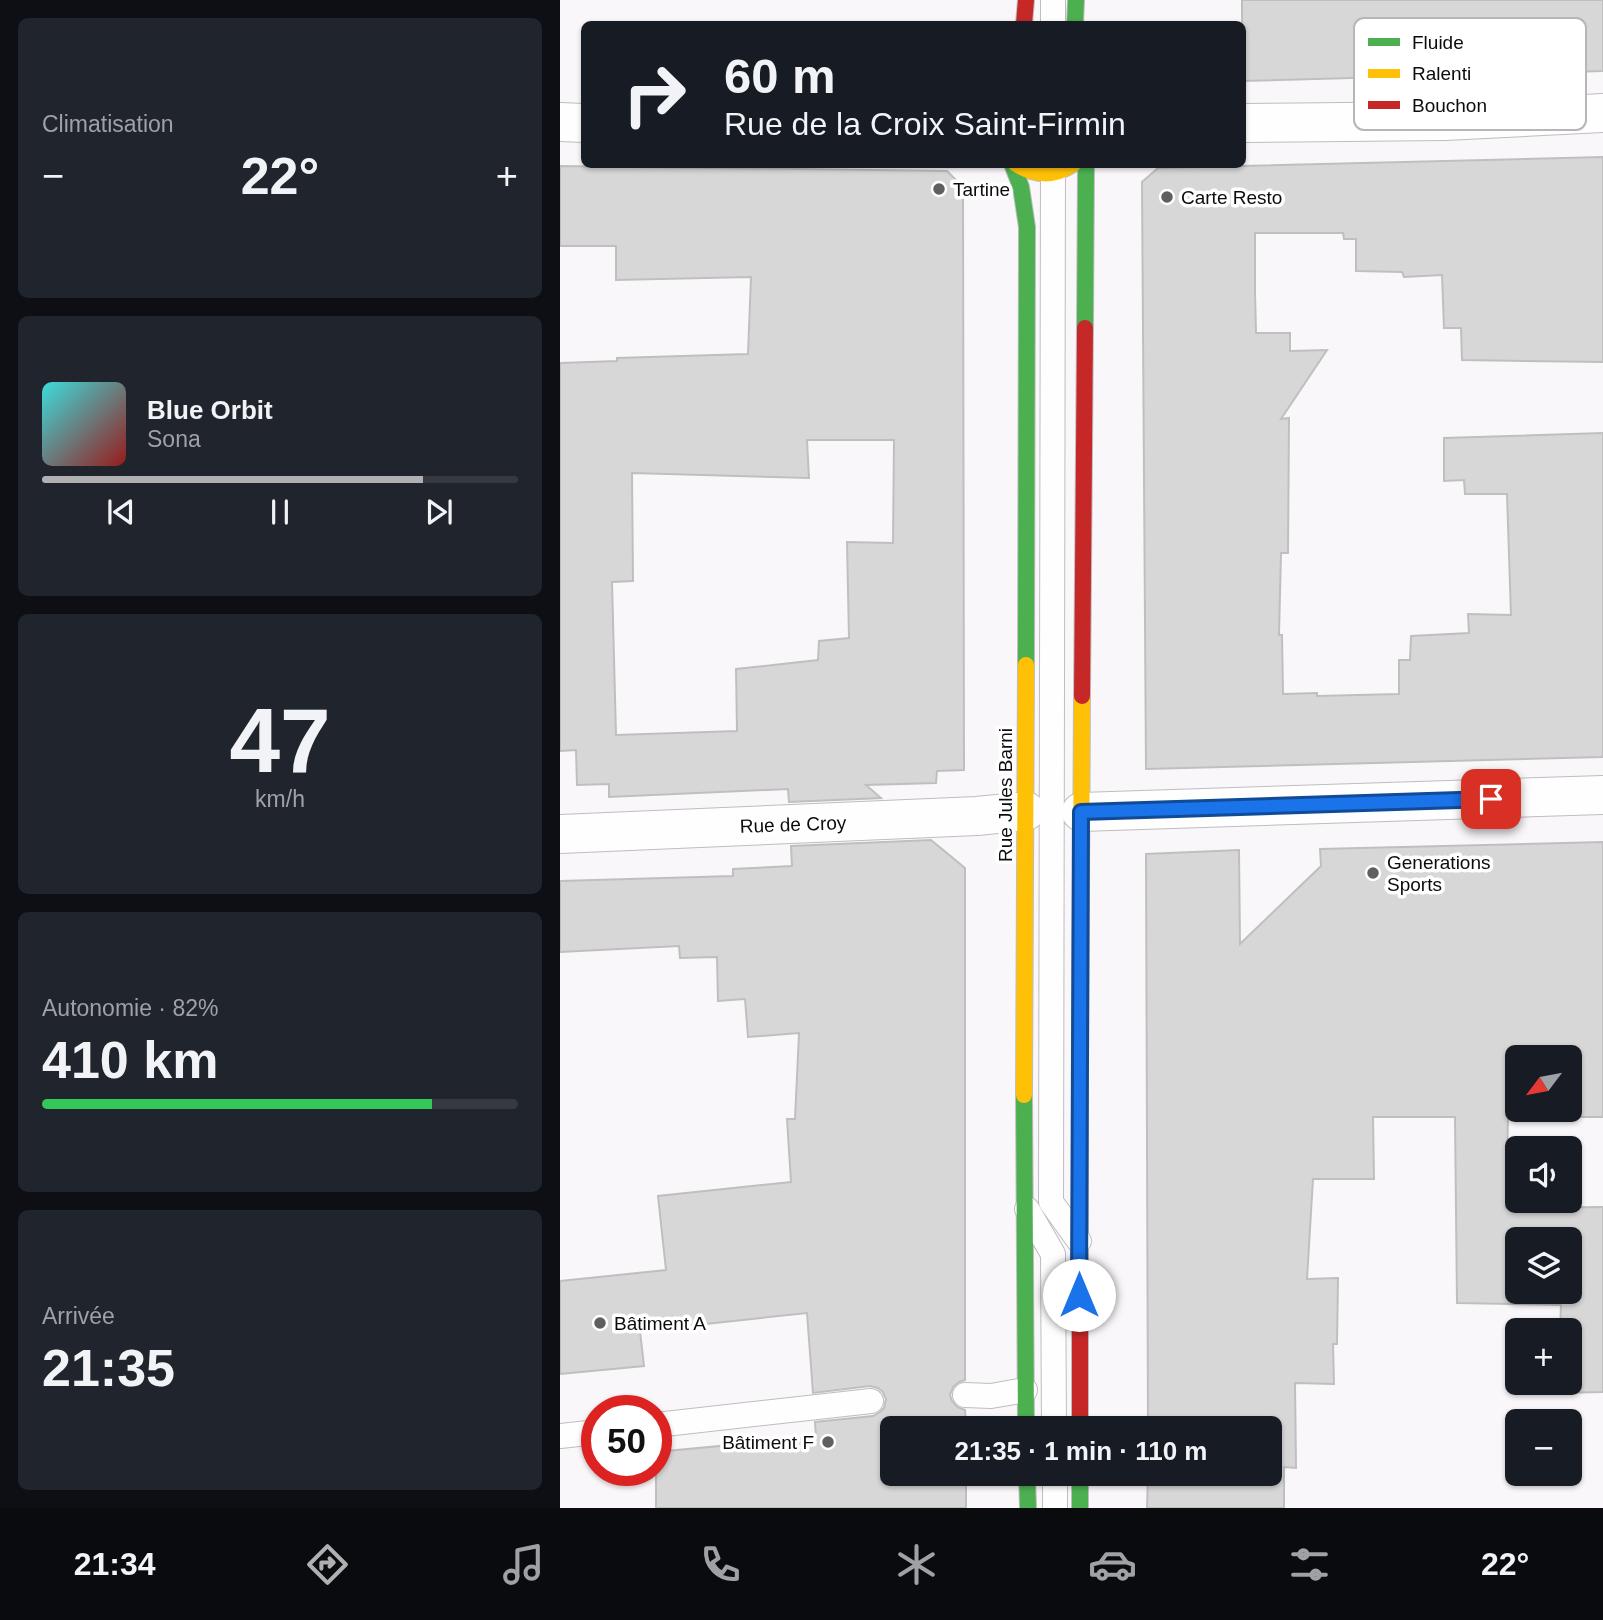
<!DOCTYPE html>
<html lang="fr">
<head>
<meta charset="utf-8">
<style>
  body { margin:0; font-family:Arial,sans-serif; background:#20242c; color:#f1f3f6; height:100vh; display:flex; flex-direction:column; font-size:26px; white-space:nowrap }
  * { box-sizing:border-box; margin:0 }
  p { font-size:23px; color:#9ea1a6 }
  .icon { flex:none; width:38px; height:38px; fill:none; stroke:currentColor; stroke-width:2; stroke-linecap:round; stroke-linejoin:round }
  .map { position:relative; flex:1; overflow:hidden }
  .details { display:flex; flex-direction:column; gap:18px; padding:18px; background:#0d0f14; width:560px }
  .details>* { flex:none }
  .hud { position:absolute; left:21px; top:21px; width:665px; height:147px; border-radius:10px; box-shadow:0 2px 5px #0004; background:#171b24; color:#f1f3f6; overflow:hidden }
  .needle { width:46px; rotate:238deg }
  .buttons { position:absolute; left:945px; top:1045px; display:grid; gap:14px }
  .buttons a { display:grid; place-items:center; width:77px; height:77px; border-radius:10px; background:#171b24; box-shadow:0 2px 5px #0004; font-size:35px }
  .speed { position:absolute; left:21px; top:1395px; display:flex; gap:14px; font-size:35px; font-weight:700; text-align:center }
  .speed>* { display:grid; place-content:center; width:91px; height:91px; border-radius:50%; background:#171b24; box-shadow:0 2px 5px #0004; line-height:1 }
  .speed .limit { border:10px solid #d22; background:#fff; color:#111 }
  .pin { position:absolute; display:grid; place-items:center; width:60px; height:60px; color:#fff; margin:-30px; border-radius:14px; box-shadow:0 4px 10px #0006 }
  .me { position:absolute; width:77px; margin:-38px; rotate:0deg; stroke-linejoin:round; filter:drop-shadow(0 0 5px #0008) }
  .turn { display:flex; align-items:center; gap:24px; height:147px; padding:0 28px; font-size:32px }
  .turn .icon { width:91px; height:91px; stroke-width:2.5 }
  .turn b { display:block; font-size:49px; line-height:60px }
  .big { font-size:52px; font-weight:800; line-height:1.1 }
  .details .widget { flex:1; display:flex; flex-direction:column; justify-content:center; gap:10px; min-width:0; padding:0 24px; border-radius:10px; background:#20242c }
  .details .dial { align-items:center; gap:0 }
  .dial b { font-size:91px; line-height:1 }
  .song { display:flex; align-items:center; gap:21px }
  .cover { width:84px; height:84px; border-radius:10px; background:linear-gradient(135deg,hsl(180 70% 55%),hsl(0 70% 35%)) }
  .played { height:7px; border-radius:4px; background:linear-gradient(90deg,#b0b0b2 80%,#363941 80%) }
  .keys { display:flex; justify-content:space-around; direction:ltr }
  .heat { display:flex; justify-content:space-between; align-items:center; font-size:38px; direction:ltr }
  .charge { height:10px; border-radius:5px; background:linear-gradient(90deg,#34c759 82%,#363941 0) }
  .trip { position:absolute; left:320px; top:1416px; width:402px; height:70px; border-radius:10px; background:#171b24; box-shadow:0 2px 5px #0004; font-weight:800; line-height:70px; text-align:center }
  .menu { display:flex; height:112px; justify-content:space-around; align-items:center; background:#090b0e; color:#9ea1a6 }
  .menu .icon { width:49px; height:49px }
  .menu .on { color:#b0b0b2 }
  .menu b { font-size:32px; color:#f1f3f6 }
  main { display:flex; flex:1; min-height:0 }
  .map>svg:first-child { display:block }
  .building { fill:#d8d7d7; stroke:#c0bfbf; stroke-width:2; fill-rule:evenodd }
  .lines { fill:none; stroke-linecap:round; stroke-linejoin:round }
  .lane-casing { stroke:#bfbdbf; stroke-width:26 }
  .street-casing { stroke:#bfbdbf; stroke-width:40 }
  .fast-casing { stroke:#bfbdbf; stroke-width:18 }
  .slow-casing { stroke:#bfbdbf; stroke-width:18 }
  .jam-casing { stroke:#bfbdbf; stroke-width:18 }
  .lane { stroke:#fefefe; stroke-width:24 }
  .street { stroke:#fefefe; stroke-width:38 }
  .fast { stroke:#4caf50; stroke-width:16 }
  .slow { stroke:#ffc107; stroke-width:16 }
  .jam { stroke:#c62828; stroke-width:16 }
  .route-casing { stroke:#114b97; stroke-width:18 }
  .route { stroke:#1a73e8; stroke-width:12 }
  .poi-dot { fill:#605e60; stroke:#fff; stroke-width:2.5 }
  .labels { text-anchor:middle; stroke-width:7; stroke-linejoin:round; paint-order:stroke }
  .poi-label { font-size:19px; fill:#0d0b0d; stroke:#fff; text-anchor:start }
  .street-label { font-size:19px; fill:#0d0b0d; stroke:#fff }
  .key { fill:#fff; stroke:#b6b6b6; stroke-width:2 }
  .key-label { font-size:19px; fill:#0d0b0d }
</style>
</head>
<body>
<main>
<section class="details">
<div class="widget"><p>Climatisation</p>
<div class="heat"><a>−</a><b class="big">22°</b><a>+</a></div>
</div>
<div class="widget">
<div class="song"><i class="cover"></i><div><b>Blue Orbit</b><p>Sona</p></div></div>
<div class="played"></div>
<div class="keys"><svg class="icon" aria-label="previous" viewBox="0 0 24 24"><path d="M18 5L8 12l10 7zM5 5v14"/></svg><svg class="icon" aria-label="pause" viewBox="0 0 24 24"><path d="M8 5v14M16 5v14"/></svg><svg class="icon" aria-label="next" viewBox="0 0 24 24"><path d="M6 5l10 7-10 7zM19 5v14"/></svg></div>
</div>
<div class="widget dial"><b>47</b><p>km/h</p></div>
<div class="widget"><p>Autonomie · 82%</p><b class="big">410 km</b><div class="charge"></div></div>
<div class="widget"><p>Arrivée</p><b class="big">21:35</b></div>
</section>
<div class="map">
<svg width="1043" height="1508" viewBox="0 0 1043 1508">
  <rect width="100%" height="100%" fill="#faf7fa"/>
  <path class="building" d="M 682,0 L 1043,0 L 1043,71 L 682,81 Z
    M 1043,157 L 1043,362 L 902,360 L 901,328 L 884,328 L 882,275 L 844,277 L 842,272 L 796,271 L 796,239 L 784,239 L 783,233 L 695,233 L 695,292 L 696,333 L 730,333 L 730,351 L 767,350 L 721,419 L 729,418 L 728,553 L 721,553 L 719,635 L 722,635 L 723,694 L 757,693 L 757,696 L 839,694 L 839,660 L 850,660 L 851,636 L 909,633 L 908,614 L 951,615 L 947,494 L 905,494 L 904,480 L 884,481 L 884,438 L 1043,433 L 1043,757 L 586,769 L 582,182 L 598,168 Z
    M 0,166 L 387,171 L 403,187 L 404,770 L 377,771 L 376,783 L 306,785 L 321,798 L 229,802 L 228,789 L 49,797 L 49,784 L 17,785 L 16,750 L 0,751 L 0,363 L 57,361 L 57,358 L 188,354 L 191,277 L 56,280 L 56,246 L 0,246 ZM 247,440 L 334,440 L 333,543 L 287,542 L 289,638 L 259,641 L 258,660 L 176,669 L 177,731 L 56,735 L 52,582 L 73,581 L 72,473 L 249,478 Z
    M 371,840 L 405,868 L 405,1380 L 399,1382 L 393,1387 L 390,1395 L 392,1401 L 397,1407 L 405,1410 L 406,1428 L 332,1428 L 332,1474 L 406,1474 L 406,1508 L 96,1508 L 96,1452 L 256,1437 L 255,1422 L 313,1416 L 320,1412 L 324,1408 L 326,1399 L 323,1392 L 318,1388 L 310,1386 L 253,1393 L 247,1313 L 80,1331 L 84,1366 L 0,1374 L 0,1281 L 106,1270 L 98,1196 L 231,1182 L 227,1119 L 235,1119 L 239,1033 L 188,1037 L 185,999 L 158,1001 L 157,957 L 120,958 L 119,946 L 0,952 L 0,881 L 173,876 L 173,869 L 232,866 L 231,846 Z
    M 1043,842 L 1043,1117 L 948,1117 L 946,1208 L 1043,1207 L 1043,1392 L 1000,1393 L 1000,1382 L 1010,1382 L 1010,1330 L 1000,1330 L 1001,1305 L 897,1303 L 895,1117 L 813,1117 L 814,1179 L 753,1179 L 747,1279 L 778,1278 L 777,1344 L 773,1344 L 774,1384 L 735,1383 L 736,1468 L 724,1467 L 724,1508 L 587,1508 L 588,1474 L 710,1474 L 710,1428 L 588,1428 L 586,854 L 679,850 L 680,944 L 761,866 L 760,849 ZM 957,1057 L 1010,1057 L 1010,1110 L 957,1110 ZM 957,1239 L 1010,1239 L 1010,1292 L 957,1292 Z"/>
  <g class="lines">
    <g class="lane-casing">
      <path id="lane" d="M 493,24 L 493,0
        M 493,164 L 491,1202 L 519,1241
        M 467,1209 L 493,1254 L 494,1428
        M 405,1395 L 431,1396 L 465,1390
        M 96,1425 L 311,1401
        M 0,1436 L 37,1432
        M 495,1474 L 495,1508"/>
    </g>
    <g class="street-casing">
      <path id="street" d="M 0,122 L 24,123
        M 682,123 L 885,121 L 1043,113
        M 521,812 L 1043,795
        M 0,834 L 417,816 L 466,811"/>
    </g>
    <g class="fast-casing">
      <path id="fast" d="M 515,24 L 516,0
        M 452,164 L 461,187 L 467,227 L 466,665
        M 525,328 L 526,164
        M 464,1095 L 466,1428
        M 467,1474 L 468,1508
        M 520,1474 L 520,1508"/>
    </g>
    <g class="slow-casing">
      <path id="slow" d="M 456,164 C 476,176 493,177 513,164
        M 520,1070 L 522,696
        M 464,1095 L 466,665"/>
    </g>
    <g class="jam-casing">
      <path id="jam" d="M 464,24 L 466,0
        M 522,696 L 525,328
        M 520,1070 L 520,1428"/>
    </g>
    <use href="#lane" class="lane"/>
    <use href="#street" class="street"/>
    <use href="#fast" class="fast"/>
    <use href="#slow" class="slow"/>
    <use href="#jam" class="jam"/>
  </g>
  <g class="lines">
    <g class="route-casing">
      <path id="route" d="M 519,1295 L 521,812 L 931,799"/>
    </g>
    <use href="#route" class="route"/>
  </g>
  <g class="poi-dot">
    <circle cx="379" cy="189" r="7"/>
    <circle cx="607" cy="197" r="7"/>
    <circle cx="813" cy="873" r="7"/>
    <circle cx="40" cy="1323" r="7"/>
    <circle cx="268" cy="1442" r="7"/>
  </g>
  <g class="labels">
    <g class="poi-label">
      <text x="393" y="196">Tartine</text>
      <text x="621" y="204">Carte Resto</text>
      <text x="827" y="869">Generations<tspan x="827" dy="22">Sports</tspan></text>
      <text x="54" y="1330">Bâtiment A</text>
      <text x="254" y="1449" text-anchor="end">Bâtiment F</text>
    </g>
    <g class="street-label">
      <text transform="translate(445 795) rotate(-90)" y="7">Rue Jules Barni</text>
      <text transform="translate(233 824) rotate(-2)" y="7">Rue de Croy</text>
    </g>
  </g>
  <rect x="794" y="18" width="232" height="112" rx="10" class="key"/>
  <rect x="808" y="38" width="32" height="8" fill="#4caf50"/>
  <rect x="808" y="69" width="32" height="9" fill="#ffc107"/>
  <rect x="808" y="101" width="32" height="8" fill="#c62828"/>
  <g class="key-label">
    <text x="852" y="49">Fluide</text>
    <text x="852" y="80">Ralenti</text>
    <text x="852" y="112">Bouchon</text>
  </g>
</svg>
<div class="buttons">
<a><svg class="needle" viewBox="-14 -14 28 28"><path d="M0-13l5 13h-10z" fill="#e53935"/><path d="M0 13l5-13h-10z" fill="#9ea1a6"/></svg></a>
<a><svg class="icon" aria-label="sound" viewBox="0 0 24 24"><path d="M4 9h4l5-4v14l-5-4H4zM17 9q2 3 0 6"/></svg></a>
<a><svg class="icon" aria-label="layers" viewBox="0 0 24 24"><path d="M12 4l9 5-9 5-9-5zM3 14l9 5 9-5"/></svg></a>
<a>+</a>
<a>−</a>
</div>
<div class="speed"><div class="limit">50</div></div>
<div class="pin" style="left:931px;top:799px;background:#d93025"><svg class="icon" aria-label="arrive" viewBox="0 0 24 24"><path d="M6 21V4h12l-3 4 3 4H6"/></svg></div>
<svg class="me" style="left:519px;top:1295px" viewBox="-20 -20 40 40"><circle r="19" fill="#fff"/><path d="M0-13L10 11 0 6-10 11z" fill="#1a73e8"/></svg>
<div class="trip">21:35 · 1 min · 110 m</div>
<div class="hud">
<div class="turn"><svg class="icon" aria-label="right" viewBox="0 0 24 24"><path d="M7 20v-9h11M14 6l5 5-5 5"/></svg><div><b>60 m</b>Rue de la Croix Saint-Firmin</div></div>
</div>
</div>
</main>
<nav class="menu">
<b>21:34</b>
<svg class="icon on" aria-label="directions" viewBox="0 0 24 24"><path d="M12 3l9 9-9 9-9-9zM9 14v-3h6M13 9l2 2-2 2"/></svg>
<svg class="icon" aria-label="music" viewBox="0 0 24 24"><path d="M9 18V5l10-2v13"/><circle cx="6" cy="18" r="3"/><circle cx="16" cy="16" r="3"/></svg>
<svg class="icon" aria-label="phone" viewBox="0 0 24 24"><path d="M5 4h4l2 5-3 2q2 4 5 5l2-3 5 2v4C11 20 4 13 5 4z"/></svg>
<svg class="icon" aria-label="climate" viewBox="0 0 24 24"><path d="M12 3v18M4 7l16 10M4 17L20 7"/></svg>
<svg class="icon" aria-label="car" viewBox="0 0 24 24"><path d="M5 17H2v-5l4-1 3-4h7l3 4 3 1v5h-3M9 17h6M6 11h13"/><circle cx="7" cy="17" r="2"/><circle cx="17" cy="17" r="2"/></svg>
<svg class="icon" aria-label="filters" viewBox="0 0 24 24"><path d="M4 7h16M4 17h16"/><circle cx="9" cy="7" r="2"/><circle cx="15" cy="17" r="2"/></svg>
<b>22°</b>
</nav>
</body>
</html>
